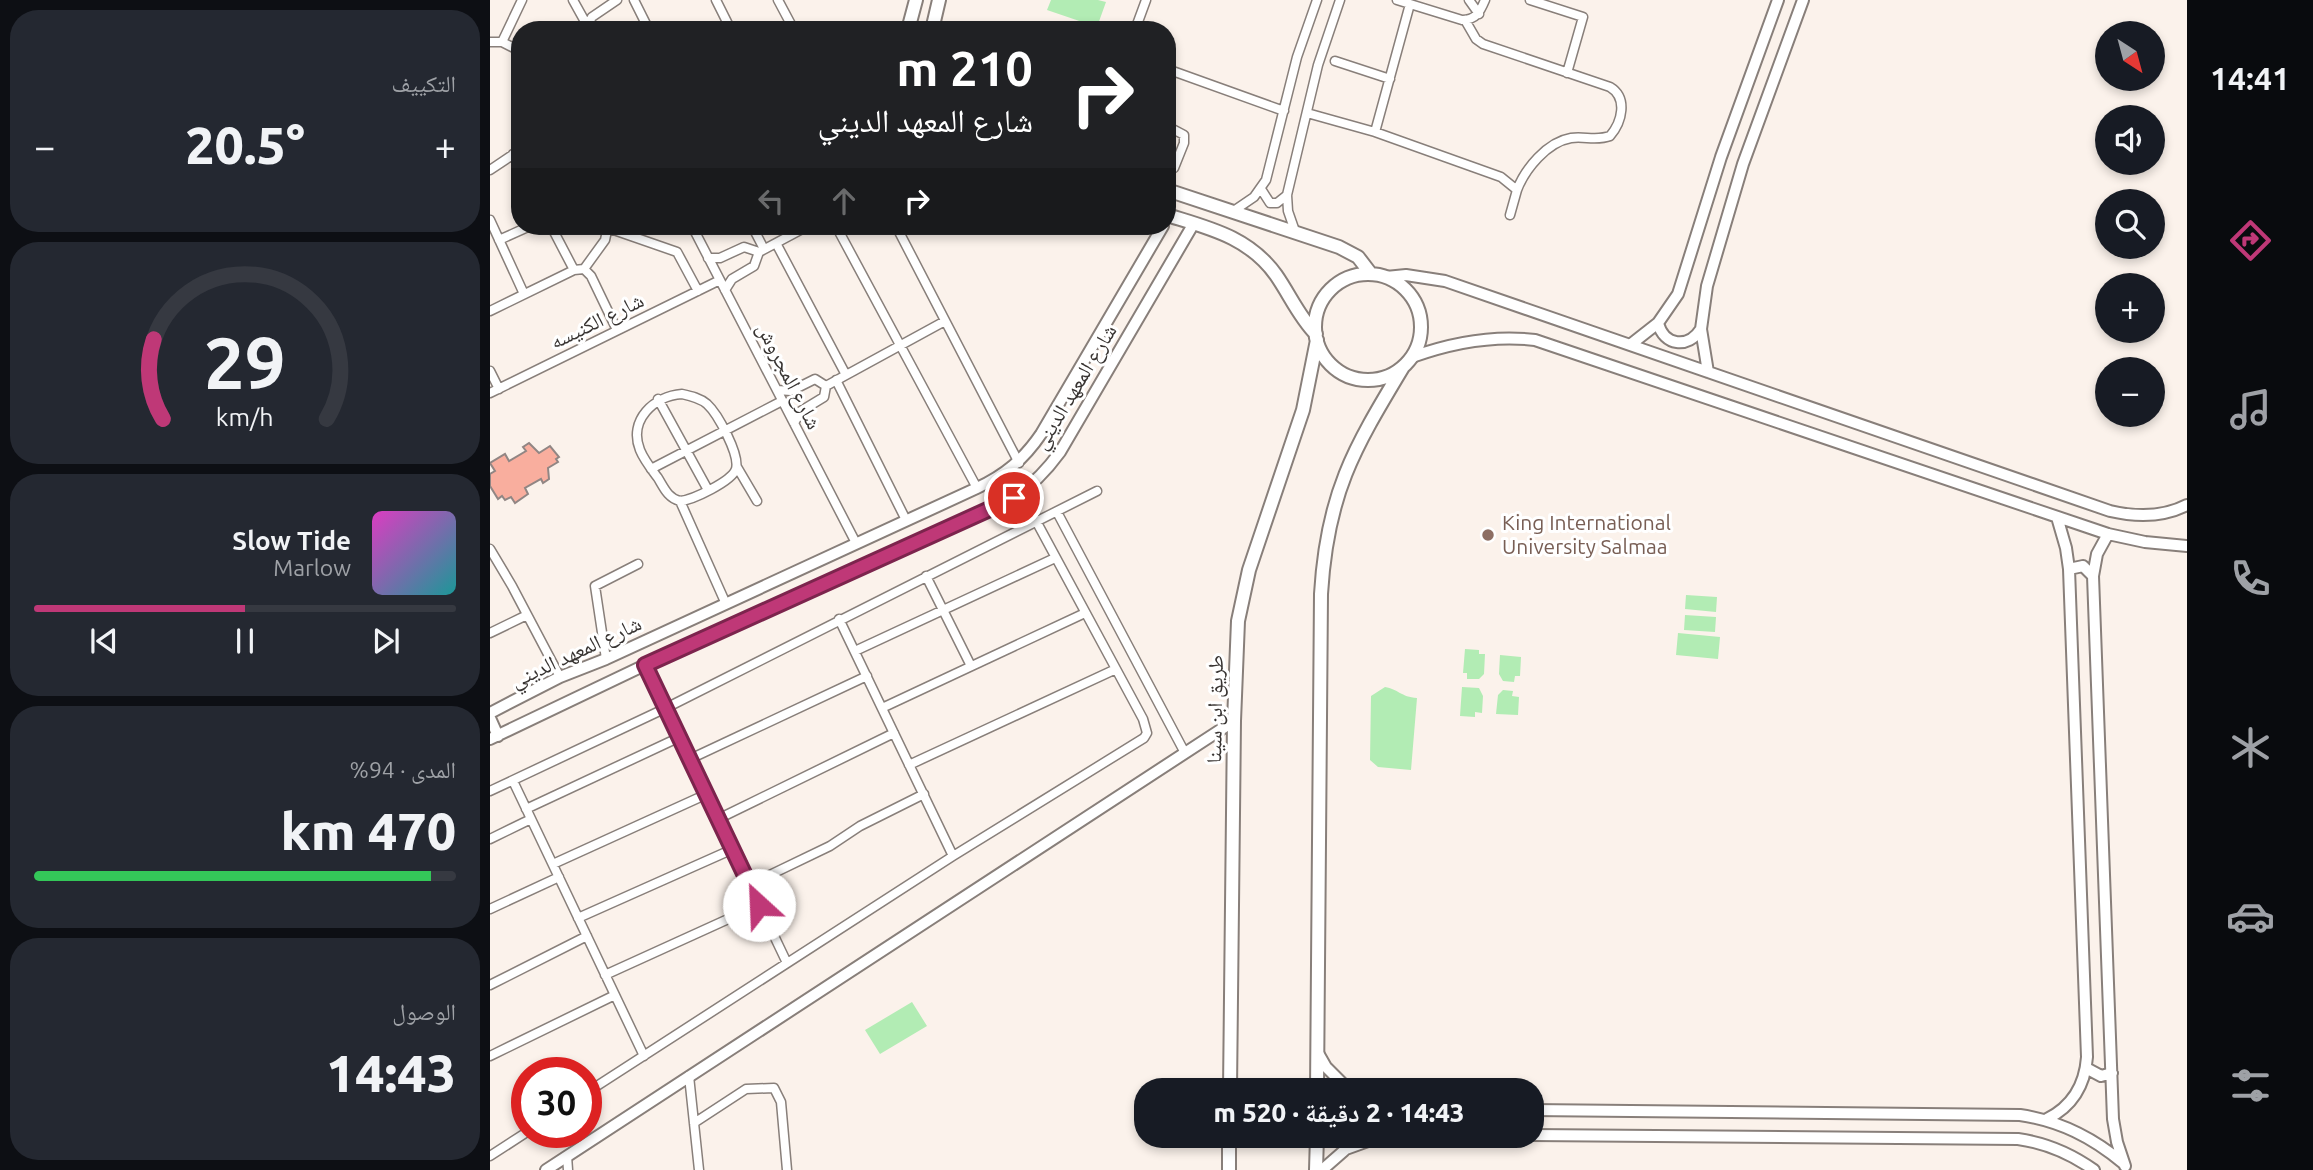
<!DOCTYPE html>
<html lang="ar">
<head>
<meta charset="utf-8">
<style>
  body { margin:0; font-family:Ubuntu,"Noto Naskh Arabic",sans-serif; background:#242831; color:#f1f3f6; direction:rtl; height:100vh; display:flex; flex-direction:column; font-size:26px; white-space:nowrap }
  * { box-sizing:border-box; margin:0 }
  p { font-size:23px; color:#9ea1a6 }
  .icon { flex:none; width:38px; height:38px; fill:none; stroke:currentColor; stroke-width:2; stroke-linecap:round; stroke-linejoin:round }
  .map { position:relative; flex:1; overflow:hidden; direction:ltr }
  .drawer { display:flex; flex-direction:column; gap:10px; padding:10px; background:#0d0f14; width:490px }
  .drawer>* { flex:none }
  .top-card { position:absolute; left:21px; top:21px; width:665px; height:214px; border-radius:28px; box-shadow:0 4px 10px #0003; direction:rtl; background:#202124; color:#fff; overflow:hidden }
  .needle { width:46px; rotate:144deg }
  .controls { position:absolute; left:1605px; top:21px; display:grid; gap:14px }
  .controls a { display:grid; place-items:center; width:70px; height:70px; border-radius:50%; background:#171b24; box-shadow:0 4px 10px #0003; font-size:35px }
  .speed { position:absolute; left:21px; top:1057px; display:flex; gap:14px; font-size:35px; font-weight:700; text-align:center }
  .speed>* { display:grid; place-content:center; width:91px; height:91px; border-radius:50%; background:#171b24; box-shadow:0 4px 10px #0003; line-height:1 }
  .speed .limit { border:10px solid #d22; background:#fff; color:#111 }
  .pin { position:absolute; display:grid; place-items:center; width:60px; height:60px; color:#fff; margin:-30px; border:4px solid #fff; border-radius:50%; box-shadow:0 2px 7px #0007 }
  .me { position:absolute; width:77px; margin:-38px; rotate:335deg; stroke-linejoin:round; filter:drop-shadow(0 0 5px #0008) }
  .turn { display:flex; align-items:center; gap:24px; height:147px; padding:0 28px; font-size:32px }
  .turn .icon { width:91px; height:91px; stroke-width:2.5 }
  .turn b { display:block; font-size:49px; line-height:60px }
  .lanes { display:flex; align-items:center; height:66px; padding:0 28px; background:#0003; justify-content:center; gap:35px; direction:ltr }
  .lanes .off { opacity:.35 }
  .big { font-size:52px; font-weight:800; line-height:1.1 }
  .drawer .tile { flex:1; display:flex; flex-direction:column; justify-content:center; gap:10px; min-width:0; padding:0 24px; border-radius:28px; background:#242831 }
  .drawer .dial { align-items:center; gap:0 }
  .dial svg { height:182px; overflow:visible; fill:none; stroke:#363941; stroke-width:7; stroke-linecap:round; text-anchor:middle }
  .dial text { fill:#f1f3f6; stroke:none }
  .song { display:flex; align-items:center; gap:21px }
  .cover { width:84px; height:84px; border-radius:10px; background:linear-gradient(135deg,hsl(310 70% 55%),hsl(180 70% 35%)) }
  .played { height:7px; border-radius:4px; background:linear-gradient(90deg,#bf3877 50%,#363941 50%) }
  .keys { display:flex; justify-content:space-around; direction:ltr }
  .heat { display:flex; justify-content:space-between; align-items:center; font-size:38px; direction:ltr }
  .charge { height:10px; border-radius:5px; background:linear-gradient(90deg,#34c759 94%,#363941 0) }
  .trip { position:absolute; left:644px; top:1078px; width:410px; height:70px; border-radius:28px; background:#171b24; box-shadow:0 4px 10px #0003; font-weight:800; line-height:70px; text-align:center; direction:rtl }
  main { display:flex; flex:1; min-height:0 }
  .tabs { display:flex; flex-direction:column; width:126px; justify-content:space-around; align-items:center; background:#090b0e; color:#9ea1a6 }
  .tabs .icon { width:49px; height:49px }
  .tabs .active { color:#bf3877 }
  .tabs b { font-size:32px; color:#f1f3f6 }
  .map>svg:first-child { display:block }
  .green { fill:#b2ecb4 }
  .building { fill:#f9ae9e; stroke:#918684; stroke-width:2 }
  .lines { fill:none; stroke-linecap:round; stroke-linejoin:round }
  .minor-casing { stroke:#887f7a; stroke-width:11 }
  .tertiary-casing { stroke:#887f7a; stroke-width:14 }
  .primary-casing { stroke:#887f7a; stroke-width:16 }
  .minor { stroke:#fff; stroke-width:8 }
  .tertiary { stroke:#fff; stroke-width:10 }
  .primary { stroke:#fff; stroke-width:12 }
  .route-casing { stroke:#7c244d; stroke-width:18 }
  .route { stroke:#bf3877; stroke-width:12 }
  .education-dot { fill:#8d6e63; stroke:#fff; stroke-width:2.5 }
  .labels { text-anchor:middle; stroke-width:6; stroke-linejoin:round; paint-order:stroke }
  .street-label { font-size:21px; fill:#383432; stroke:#fff }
  .education-label { font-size:21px; fill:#785e54; stroke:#fff; text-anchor:start }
</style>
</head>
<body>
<main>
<nav class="tabs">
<b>14:41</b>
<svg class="icon active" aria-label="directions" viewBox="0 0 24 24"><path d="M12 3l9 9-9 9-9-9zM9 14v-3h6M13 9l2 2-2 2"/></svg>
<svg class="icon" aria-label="music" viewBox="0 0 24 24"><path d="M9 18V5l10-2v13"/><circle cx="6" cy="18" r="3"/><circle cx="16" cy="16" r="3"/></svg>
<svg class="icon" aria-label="phone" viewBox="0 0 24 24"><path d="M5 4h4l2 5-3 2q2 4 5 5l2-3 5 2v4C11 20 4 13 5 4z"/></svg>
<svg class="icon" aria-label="climate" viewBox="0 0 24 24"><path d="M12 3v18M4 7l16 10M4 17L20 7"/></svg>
<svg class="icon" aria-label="car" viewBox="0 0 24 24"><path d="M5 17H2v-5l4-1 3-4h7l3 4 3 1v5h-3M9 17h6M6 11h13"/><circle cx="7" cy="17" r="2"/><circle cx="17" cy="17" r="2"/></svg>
<svg class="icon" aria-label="filters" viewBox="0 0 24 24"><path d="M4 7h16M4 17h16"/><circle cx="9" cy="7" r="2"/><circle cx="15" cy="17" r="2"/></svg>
</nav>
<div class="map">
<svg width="1697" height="1170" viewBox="0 0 1697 1170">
  <rect width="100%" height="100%" fill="#fbf2eb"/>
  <path class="green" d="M 561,0 L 608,0 L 616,2 L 607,27 L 557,10 Z
    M 1196,595 L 1227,597 L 1226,612 L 1195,609 Z
    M 1195,615 L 1226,617 L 1225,632 L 1194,630 Z
    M 1188,633 L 1230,637 L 1228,659 L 1186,655 Z
    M 975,649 L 989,650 L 989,654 L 995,654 L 994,674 L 989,679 L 977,679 L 977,673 L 973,673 Z
    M 1010,655 L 1031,657 L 1030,676 L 1025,676 L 1024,682 L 1013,681 L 1009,674 Z
    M 895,687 C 908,689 911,697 927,698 L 921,770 L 888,767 L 880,760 L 881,696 Z
    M 972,687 L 989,688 L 993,696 L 992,713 L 985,712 L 985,717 L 970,716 Z
    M 1013,690 L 1023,691 L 1022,696 L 1029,697 L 1028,715 L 1006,714 L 1008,695 Z
    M 422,1002 L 437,1026 L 390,1054 L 375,1030 Z"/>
  <path class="building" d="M 39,443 L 49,453 L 60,446 L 69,457 L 66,459 L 68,462 L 58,468 L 59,479 L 53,483 L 51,479 L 35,488 L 38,494 L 25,503 L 21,497 L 15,500 L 12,496 L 8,499 L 0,486 L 0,474 L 5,471 L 0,463 L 15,454 L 19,461 L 36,451 L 33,447 Z"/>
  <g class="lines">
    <g class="minor-casing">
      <path id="minor" d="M 83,0 L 98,27
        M 144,0 L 159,30
        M 226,0 L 241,30
        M 288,0 L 304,30
        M 907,0 L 972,20 C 986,20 990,12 995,0
        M 979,0 L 989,14
        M 1040,0 L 1093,17 L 1077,73
        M 975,20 L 986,39 L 993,44 L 1120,87 C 1138,98 1132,122 1120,136 C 1107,141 1094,136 1081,138 C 1057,142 1035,169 1027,190
        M 97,26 L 102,17 L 127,0
        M 645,30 L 656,0
        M 0,42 L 12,42 L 30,51
        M 12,42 L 32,0
        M 845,61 L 900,79
        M 677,69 L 794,111
        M 817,113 L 885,132 L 1011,177 L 1027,190 L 1020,215
        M 677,126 L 694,135 L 694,143 L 684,168
        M 885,132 L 920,4
        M 23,154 L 30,166
        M 0,170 L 30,150
        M 771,189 L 780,203 L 787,203 L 797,195
        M 742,212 L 764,197 L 776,180 L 807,57 L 827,0
        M 0,220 L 34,294
        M 61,226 L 84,270
        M 202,226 L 366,543
        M 262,226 L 274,249
        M 346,226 L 487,488
        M 406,226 L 529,463
        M 118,228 L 187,252 L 208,291
        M 806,234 L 798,211 L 797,195 L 828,65 L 850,0
        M 9,240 L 40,226
        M 286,243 L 356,375
        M 218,258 L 230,258 L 254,247 L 269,252
        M 94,269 L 115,240 L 118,226
        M 235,290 L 242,279 L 264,266 L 269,252 L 318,226
        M 0,311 L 84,270 L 94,269 L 101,276 L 127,330
        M 0,371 L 9,389
        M 346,380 L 416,520
        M 336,386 L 455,321
        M 287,390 L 301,391 L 325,379 L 336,386
        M 0,393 L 230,280
        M 192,394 C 201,396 210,398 217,404 C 228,414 250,455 246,469 C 242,481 203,500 190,501 C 178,498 174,488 168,478 C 162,470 154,460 150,450 C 138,420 164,396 192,394 Z
        M 168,399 L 218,490
        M 304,423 L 311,411 L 334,397 L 336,386
        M 247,467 L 267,501
        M 161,469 L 292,401
        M 190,501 L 236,604
        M 567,512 L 695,753
        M 0,549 L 22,586 L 70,677
        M 436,576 L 481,666
        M 349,619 L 463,856
        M 0,633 L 37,615
        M 365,651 L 565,558
        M 116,659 L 105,586 L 148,564
        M 155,665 L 297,963
        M 392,708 L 595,613
        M 200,759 L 377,676
        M 419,765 L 626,669
        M 23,781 L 154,1056
        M 0,791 L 176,708 L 607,491
        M 36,809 L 190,737
        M 228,819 L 404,733
        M 0,839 L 41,819
        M 63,864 L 217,794
        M 259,885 L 340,846 L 370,826 L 434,794
        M 0,909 L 69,877
        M 88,918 L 243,849
        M 115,975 L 269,905
        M 0,985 L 97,936
        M 0,1056 L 125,995
        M 199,1076 L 209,1170
        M 96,1093 L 463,856 L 654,738 L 657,733 L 653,719 L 531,493
        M 204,1123 L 256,1089 L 284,1088 L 291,1102 L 297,1170
        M 0,1156 L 37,1132
        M 77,1156 L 78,1170"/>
    </g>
    <g class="tertiary-casing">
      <path id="tertiary" d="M 896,277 L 916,275 L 955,281 L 1620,511 C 1646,517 1672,518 1697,505
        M 1168,323 C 1174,346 1198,349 1211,329
        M 1140,345 L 1168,323 L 1188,294 L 1231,157 L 1288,0
        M 922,357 C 961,343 1004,335 1045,340 L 1618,534 L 1655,542 L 1697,546
        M 1218,372 L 1211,329 L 1217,286 L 1253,164 L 1313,0
        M 1618,534 L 1607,554 L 1603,576 L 1623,1119 L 1627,1142 L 1635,1166
        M 1579,569 L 1593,566 L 1603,576
        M 0,713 L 70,677 L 116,659 L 487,488 C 515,475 534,459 551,434 L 673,226
        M 0,718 L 8,736
        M 0,739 L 155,665 L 513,504 C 537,491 554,474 570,452 L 704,223
        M 828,1053 L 836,1067 L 859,1090
        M 1596,1068 L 1611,1076 L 1622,1073
        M 1041,1110 L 1530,1115 C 1570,1121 1602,1137 1633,1163
        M 1557,1119 C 1583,1106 1595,1085 1597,1057 L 1579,569 L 1576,548 L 1567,517
        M 1041,1135 L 1528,1139 C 1557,1143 1580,1153 1604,1170
        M 56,1170 L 744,721
        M 832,1170 L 856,1149 L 892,1136"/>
    </g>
    <g class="primary-casing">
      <path id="primary" d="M 418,30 L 426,0
        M 442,30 L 449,0
        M 677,190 L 849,247 L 868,257 L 881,274
        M 677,215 C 719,228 759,237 786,275 C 800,295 809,317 826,334
        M825 327a53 53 0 1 1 106 0a53 53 0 1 1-106 0Z
        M 740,1090 L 744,721 L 748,621 L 759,570 L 813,410 L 827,340
        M 827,1090 L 831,594 C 837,494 863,450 913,367
        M 739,1170 L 739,1136
        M 826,1170 L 827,1136"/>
    </g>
    <use href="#minor" class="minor"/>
    <use href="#tertiary" class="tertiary"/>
    <use href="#primary" class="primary"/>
  </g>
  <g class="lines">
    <g class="route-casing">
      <path id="route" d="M 269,905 L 155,665 L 524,498"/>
    </g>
    <use href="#route" class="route"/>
  </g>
  <circle class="education-dot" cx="998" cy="535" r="7"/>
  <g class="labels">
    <g class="street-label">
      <text transform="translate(107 321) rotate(-26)" y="7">شارع الكنيسه</text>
      <text transform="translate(299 376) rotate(63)" y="7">شارع المجروش</text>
      <text transform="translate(585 387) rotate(-59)" y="7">شارع المعهد الديني</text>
      <text transform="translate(86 652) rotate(-25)" y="7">شارع المعهد الديني</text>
      <text transform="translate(725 709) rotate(-89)" y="7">طريق ابن سينا</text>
    </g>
    <g class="education-label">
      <text x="1012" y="530">King International<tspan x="1012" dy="24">University Salmaa</tspan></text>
    </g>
  </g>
</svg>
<div class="controls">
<a><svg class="needle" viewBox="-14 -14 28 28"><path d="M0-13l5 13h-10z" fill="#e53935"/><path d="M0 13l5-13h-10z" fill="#9ea1a6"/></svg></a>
<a><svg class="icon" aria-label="sound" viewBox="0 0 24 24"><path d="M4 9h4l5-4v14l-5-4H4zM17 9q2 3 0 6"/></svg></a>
<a><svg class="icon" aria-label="search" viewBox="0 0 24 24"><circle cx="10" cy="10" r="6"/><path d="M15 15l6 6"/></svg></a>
<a>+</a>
<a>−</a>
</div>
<div class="speed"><div class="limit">30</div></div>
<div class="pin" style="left:524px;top:498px;background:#d93025"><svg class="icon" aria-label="arrive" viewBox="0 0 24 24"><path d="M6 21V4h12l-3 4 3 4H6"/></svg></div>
<svg class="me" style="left:269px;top:905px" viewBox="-20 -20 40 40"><circle r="19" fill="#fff"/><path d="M0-13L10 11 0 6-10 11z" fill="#bf3877"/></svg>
<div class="trip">14:43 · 2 دقيقة · 520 m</div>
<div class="top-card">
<div class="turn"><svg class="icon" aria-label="right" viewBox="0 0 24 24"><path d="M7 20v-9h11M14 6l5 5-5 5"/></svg><div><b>210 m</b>شارع المعهد الديني</div></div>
<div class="lanes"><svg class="icon off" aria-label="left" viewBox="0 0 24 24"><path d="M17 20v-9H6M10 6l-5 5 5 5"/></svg><svg class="icon off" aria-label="ahead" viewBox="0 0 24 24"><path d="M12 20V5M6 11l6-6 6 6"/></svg><svg class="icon" aria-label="right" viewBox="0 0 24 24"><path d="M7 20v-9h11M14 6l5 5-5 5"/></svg></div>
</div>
</div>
<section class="drawer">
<div class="tile"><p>التكييف</p>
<div class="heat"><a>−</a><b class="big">20.5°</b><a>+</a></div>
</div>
<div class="tile dial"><svg viewBox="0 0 100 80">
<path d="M14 69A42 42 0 1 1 86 69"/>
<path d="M14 69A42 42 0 0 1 10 34" stroke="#bf3877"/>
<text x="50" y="56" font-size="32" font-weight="700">29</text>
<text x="50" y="72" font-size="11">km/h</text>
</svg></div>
<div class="tile">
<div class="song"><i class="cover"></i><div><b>Slow Tide</b><p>Marlow</p></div></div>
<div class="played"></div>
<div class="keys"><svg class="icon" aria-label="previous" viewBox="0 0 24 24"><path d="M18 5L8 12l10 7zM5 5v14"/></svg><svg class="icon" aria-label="pause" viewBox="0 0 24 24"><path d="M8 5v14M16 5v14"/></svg><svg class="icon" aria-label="next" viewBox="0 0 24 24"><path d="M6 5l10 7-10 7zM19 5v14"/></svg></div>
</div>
<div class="tile"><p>المدى · 94%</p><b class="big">470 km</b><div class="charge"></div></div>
<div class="tile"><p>الوصول</p><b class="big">14:43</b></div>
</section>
</main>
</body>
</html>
